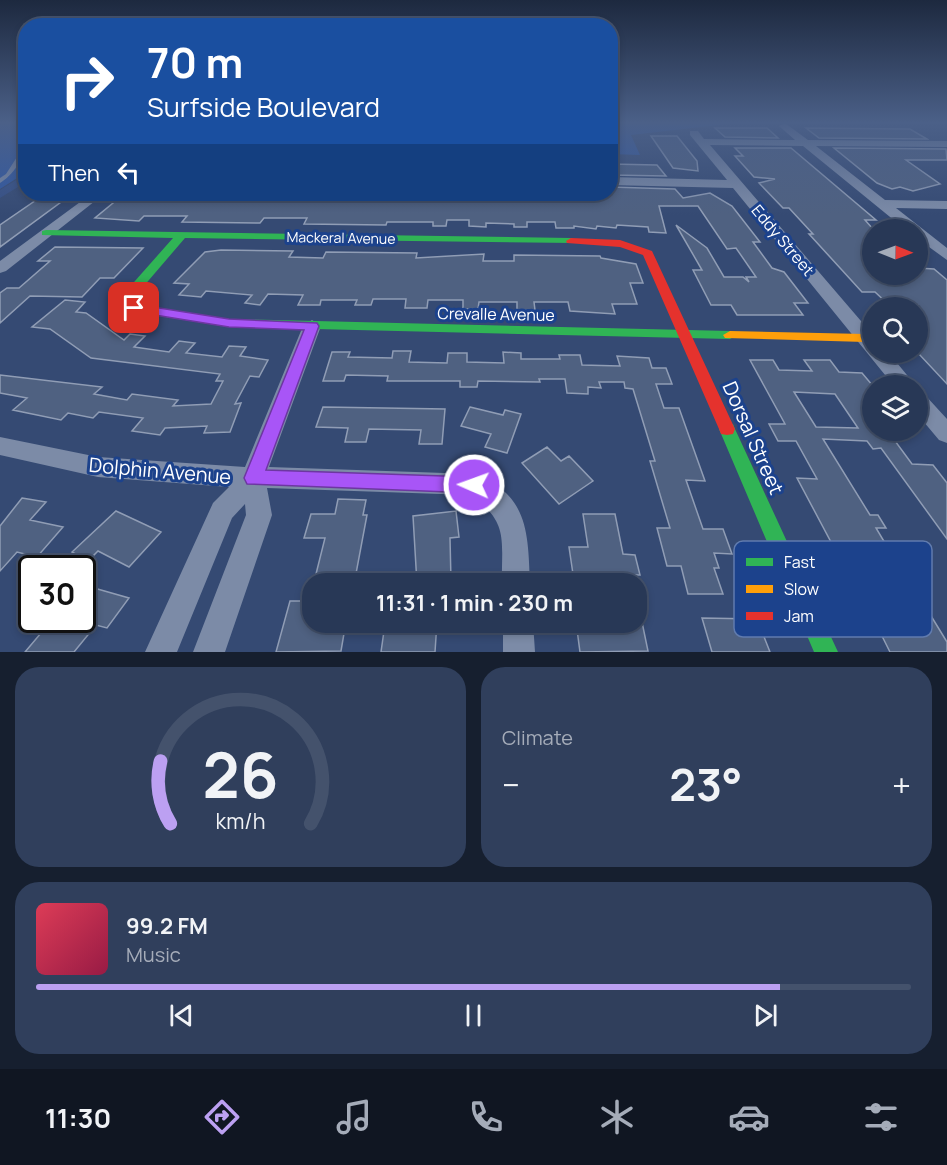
<!DOCTYPE html>
<html lang="en">
<head>
<meta charset="utf-8">
<style>
  body { margin:0; font-family:Manrope,sans-serif; background:#303f5c; color:#f1f3f6; height:100vh; display:flex; flex-direction:column; font-size:22px; white-space:nowrap }
  * { box-sizing:border-box; margin:0 }
  p { font-size:20px; color:#a5acb9 }
  .icon { flex:none; width:33px; height:33px; fill:none; stroke:currentColor; stroke-width:2; stroke-linecap:round; stroke-linejoin:round }
  .map { position:relative; height:652px; overflow:hidden }
  .side { display:flex; flex-direction:column; gap:15px; padding:15px; background:#161f2f; flex:1 }
  .side>* { flex:none }
  .top-card { position:absolute; left:18px; top:18px; width:600px; height:183px; border-radius:24px; box-shadow:0 3px 9px #0003,0 0 0 2px #44526c; background:#1a4fa0; color:#fff; overflow:hidden }
  .needle { width:39px; rotate:91deg }
  .fabs { position:absolute; left:862px; top:219px; display:grid; gap:12px }
  .fabs a { display:grid; place-items:center; width:66px; height:66px; border-radius:50%; background:#283856; box-shadow:0 3px 9px #0003,0 0 0 2px #44526c; font-size:30px }
  .speed { position:absolute; left:18px; top:555px; display:flex; gap:12px; font-size:30px; font-weight:700; text-align:center }
  .speed>* { display:grid; place-content:center; width:78px; height:78px; border-radius:50%; background:#283856; box-shadow:0 3px 9px #0003,0 0 0 2px #44526c; line-height:1 }
  .speed .limit { border:3px solid #111; border-radius:9px; background:#fff; color:#111 }
  .pin { position:absolute; display:grid; place-items:center; width:51px; height:51px; color:#fff; margin:-26px; border-radius:12px; box-shadow:0 3px 9px #0006 }
  .me { position:absolute; width:66px; margin:-33px; rotate:272deg; stroke-linejoin:round; filter:drop-shadow(0 0 4px #0008) }
  .turn { display:flex; align-items:center; gap:21px; height:126px; padding:0 30px; font-size:27px }
  .turn .icon { width:78px; height:78px; stroke-width:2.5 }
  .turn b { display:block; font-size:42px; line-height:51px }
  .then { display:flex; align-items:center; height:57px; padding:0 30px; background:#0003; gap:12px; font-size:22px }
  .big { font-size:45px; font-weight:700; line-height:1.1 }
  .side .card { flex:1; display:flex; flex-direction:column; justify-content:center; gap:9px; min-width:0; padding:0 21px; border-radius:24px; background:#303f5c }
  .side .dial { align-items:center; gap:0 }
  .dial svg { height:156px; overflow:visible; fill:none; stroke:#44526c; stroke-width:7; stroke-linecap:round; text-anchor:middle }
  .dial text { fill:#f1f3f6; stroke:none }
  .song { display:flex; align-items:center; gap:18px }
  .cover { width:72px; height:72px; border-radius:9px; background:linear-gradient(135deg,hsl(350 70% 55%),hsl(340 70% 35%)) }
  .played { height:6px; border-radius:3px; background:linear-gradient(90deg,#bca0f2 85%,#44526c 85%) }
  .keys { display:flex; justify-content:space-around; direction:ltr }
  .heat { display:flex; justify-content:space-between; align-items:center; font-size:33px; direction:ltr }
  .side .tiles { flex:1; display:grid; gap:15px; grid-template-columns:1fr 1fr }
  .card:last-child { grid-column:span 2 }
  .trip { position:absolute; left:302px; top:573px; width:345px; height:60px; border-radius:24px; background:#283856; box-shadow:0 3px 9px #0003,0 0 0 2px #44526c; font-weight:700; line-height:60px; text-align:center }
  .tab-bar { display:flex; height:96px; justify-content:space-around; align-items:center; background:#101622; color:#a5acb9 }
  .tab-bar .icon { width:42px; height:42px }
  .tab-bar .selected { color:#bca0f2 }
  .tab-bar b { font-size:27px; color:#f1f3f6 }
  .map>svg:first-child { display:block }
  .green { fill:#3058a3 }
  .lines { fill:none; stroke-linecap:round; stroke-linejoin:round }
  .canal { fill:#365086; fill-rule:evenodd }
  .building { fill:#4f6181; stroke:#909db5; stroke-width:1.5; fill-rule:evenodd }
  .lane { fill:#7c8ba7; fill-rule:evenodd }
  .street { fill:#7c8ba7; fill-rule:evenodd }
  .fast { fill:#30b455; fill-rule:evenodd }
  .slow { fill:#ff9f0a; fill-rule:evenodd }
  .jam { fill:#e5322d; fill-rule:evenodd }
  .route { fill:#a855f7; stroke:#6d37a1; stroke-width:1.5 }
  .labels { text-anchor:middle; stroke-width:6; stroke-linejoin:round; paint-order:stroke }
  .far-street-label { font-size:14px; fill:#fff; stroke:#1c428c }
  .street-label { font-size:16px; fill:#fff; stroke:#1c428c }
  .near-street-label { font-size:20px; fill:#fff; stroke:#1c428c }
  .key { fill:#1c428c; stroke:#607bae; stroke-width:1.5 }
  .key-label { font-size:16px; fill:#fff }
</style>
</head>
<body>
<div class="map">
<svg width="947" height="652" viewBox="0 0 947 652">
  <rect width="100%" height="100%" fill="#354a73"/>
  <path class="green" d="M 0,123 L 25,123 L 25,173 L 0,189 Z
    M 611,123 L 736,123 L 631,135 L 640,155 L 611,154 Z"/>
  <g class="lines">
    <path class="canal" d="M 26,174 L 26,182 L 0,198 L 0,190 Z"/>
  </g>
  <path class="building" d="M 715,128 L 767,128 L 778,138 L 725,137 Z
    M 806,128 L 910,129 L 927,139 L 819,138 Z
    M 651,136 L 677,136 L 697,161 L 698,171 L 673,168 Z
    M 735,148 L 791,148 L 876,220 L 865,220 L 873,229 L 873,274 L 918,274 L 918,268 L 934,269 L 947,280 L 947,384 L 918,353 L 918,305 L 889,305 L 875,292 L 862,292 L 809,234 L 813,234 L 789,208 L 783,208 L 759,183 L 775,179 L 754,177 L 735,156 L 743,156 Z
    M 834,148 L 946,149 L 947,160 L 906,160 L 940,184 L 913,191 L 900,187 L 892,189 L 877,183 Z
    M 610,164 L 657,165 L 666,176 L 610,175 Z
    M 610,187 L 675,189 L 683,198 L 710,193 L 732,206 L 760,242 L 753,242 L 772,268 L 784,272 L 808,303 L 794,303 L 803,315 L 737,315 L 731,305 L 711,305 L 693,270 L 702,270 L 676,225 L 707,248 L 724,277 L 743,277 L 749,282 L 746,277 L 756,277 L 736,248 L 727,249 L 698,206 L 659,206 L 666,233 L 649,232 L 648,227 L 617,225 L 616,228 L 597,226 L 596,229 L 574,226 L 574,228 L 556,228 L 555,222 L 527,222 L 527,227 L 514,227 L 514,224 L 486,223 L 486,227 L 469,226 L 469,220 L 447,220 L 446,226 L 433,226 L 433,222 L 387,222 L 386,225 L 304,224 L 307,218 L 264,218 L 260,223 L 182,222 L 187,216 L 144,216 L 139,221 L 95,218 L 124,194 L 610,194 Z
    M 45,194 L 72,194 L 0,247 L 0,225 Z
    M 55,247 L 143,248 L 114,278 L 100,278 L 82,297 L 30,296 L 0,323 L 0,293 L 7,288 L 19,288 L 50,261 L 38,261 Z
    M 221,250 L 293,251 L 289,257 L 323,258 L 326,252 L 417,253 L 416,258 L 484,254 L 483,261 L 514,261 L 514,255 L 600,256 L 601,258 L 636,264 L 643,283 L 630,283 L 637,304 L 612,304 L 615,314 L 570,311 L 568,302 L 534,302 L 535,310 L 517,310 L 517,302 L 479,302 L 478,309 L 463,309 L 463,300 L 428,300 L 427,308 L 405,308 L 406,299 L 373,299 L 371,305 L 355,305 L 357,300 L 321,300 L 320,305 L 298,305 L 303,295 L 268,294 L 260,305 L 245,303 L 252,295 L 206,291 L 201,297 L 179,295 L 189,284 L 174,283 L 205,252 Z
    M 65,300 L 85,302 L 76,312 L 86,313 L 124,340 L 130,334 L 145,336 L 134,347 L 169,352 L 179,341 L 195,343 L 186,353 L 222,357 L 229,346 L 246,347 L 240,356 L 268,360 L 259,377 L 250,376 L 235,404 L 241,403 L 230,432 L 204,433 L 207,426 L 165,428 L 160,435 L 132,431 L 143,418 L 99,412 L 93,418 L 68,413 L 61,420 L 13,410 L 27,398 L 0,393 L 0,375 L 102,387 L 94,394 L 127,400 L 132,394 L 178,400 L 173,406 L 211,404 L 223,381 L 216,381 L 220,374 L 91,358 L 50,329 L 32,327 Z
    M 393,351 L 411,351 L 409,362 L 447,363 L 448,353 L 467,353 L 467,362 L 504,363 L 503,352 L 521,353 L 521,359 L 560,359 L 559,355 L 580,355 L 582,365 L 620,366 L 617,356 L 649,358 L 652,368 L 666,368 L 672,384 L 656,384 L 664,408 L 679,408 L 705,481 L 686,480 L 703,529 L 723,529 L 732,554 L 714,553 L 719,568 L 714,568 L 723,594 L 688,594 L 681,566 L 667,566 L 657,528 L 670,528 L 650,461 L 655,461 L 633,389 L 625,388 L 624,382 L 599,382 L 601,388 L 588,387 L 588,394 L 567,393 L 565,379 L 539,379 L 540,382 L 478,381 L 477,387 L 460,387 L 460,381 L 387,381 L 388,376 L 346,375 L 344,381 L 323,381 L 332,352 L 350,352 L 348,357 L 392,358 Z
    M 750,360 L 773,360 L 779,370 L 812,371 L 804,360 L 830,360 L 839,372 L 862,373 L 873,386 L 873,430 L 887,430 L 912,464 L 933,465 L 947,483 L 947,539 L 881,448 L 873,449 L 867,441 L 823,439 L 870,515 L 878,515 L 886,528 L 876,528 L 885,543 L 880,543 L 890,559 L 887,559 L 904,588 L 914,588 L 947,642 L 947,652 L 890,652 L 879,630 L 902,630 L 870,573 L 844,572 L 829,544 L 832,544 L 797,478 L 817,479 L 796,441 L 778,441 L 769,424 L 785,424 ZM 794,392 L 835,394 L 858,428 L 816,427 Z
    M 323,407 L 445,409 L 442,444 L 419,444 L 421,430 L 369,429 L 366,442 L 345,442 L 348,428 L 316,427 Z
    M 470,407 L 503,415 L 505,410 L 521,414 L 507,453 L 485,447 L 491,434 L 461,426 Z
    M 547,447 L 561,461 L 569,456 L 593,481 L 559,504 L 522,463 Z
    M 22,498 L 46,502 L 30,520 L 63,527 L 37,557 L 17,552 L 0,571 L 0,526 Z
    M 338,499 L 366,500 L 363,515 L 367,515 L 355,579 L 315,578 L 325,538 L 304,538 L 311,514 L 335,514 Z
    M 116,511 L 161,532 L 129,567 L 98,551 L 88,561 L 72,552 Z
    M 456,511 L 459,537 L 450,538 L 451,581 L 417,584 L 413,516 Z
    M 583,514 L 615,514 L 623,554 L 635,555 L 640,575 L 573,574 L 569,547 L 588,547 Z
    M 94,588 L 129,598 L 107,628 L 96,625 L 74,652 L 25,652 L 52,620 L 82,620 L 82,595 L 87,596 Z
    M 290,601 L 312,601 L 312,622 L 346,622 L 341,651 L 276,652 Z
    M 702,618 L 757,619 L 770,652 L 712,652 Z
    M 400,622 L 437,622 L 435,652 L 381,652 L 384,631 L 399,631 Z
    M 576,622 L 642,622 L 648,651 L 580,652 Z"/>
  <g class="lines">
    <path class="lane" d="M 26,143 C 26,157 12,176 0,183 L 0,178 L 6,174 Z"/>
    <path class="street" d="M 785,123 L 808,140 L 947,141 L 947,147 L 816,146 L 885,200 L 947,201 L 947,209 L 896,208 L 947,248 L 947,260 L 918,239 L 918,230 L 906,230 L 803,146 L 710,145 L 873,335 L 873,352 L 888,352 L 916,386 L 894,386 L 733,188 L 610,185 L 610,177 L 727,180 L 690,135 L 690,131 L 698,131 L 704,139 L 795,140 L 779,126 Z
      M 91,194 L 104,194 L 6,271 L 0,273 L 0,261 Z
      M 312,320 L 321,326 L 269,467 L 474,474 C 529,494 528,534 530,584 L 502,584 C 501,541 510,522 470,495 L 267,488 L 272,515 L 225,652 L 193,652 L 246,515 L 245,504 L 232,518 L 177,652 L 145,652 L 213,503 L 229,487 L 98,477 L 0,455 L 0,437 L 98,457 L 245,467 L 303,326 Z
      M 918,392 L 925,395 L 947,419 L 947,443 L 939,440 L 918,415 Z
      M 503,622 L 533,622 L 535,652 L 503,652 Z"/>
    <path class="fast" d="M 46,230 L 571,238 L 576,241 L 575,243 L 185,238 L 137,294 L 136,302 L 138,305 L 229,319 L 730,331 L 737,335 L 730,339 L 229,327 L 134,312 L 129,311 L 123,303 L 127,290 L 173,238 L 42,235 L 42,231 Z
      M 727,423 L 733,424 L 735,429 L 838,652 L 814,652 L 719,429 L 721,424 Z"/>
    <path class="slow" d="M 730,331 L 865,334 L 872,338 L 865,342 L 725,338 L 723,335 Z"/>
    <path class="jam" d="M 571,238 L 620,240 L 652,251 L 735,429 L 733,434 L 727,435 L 721,434 L 719,429 L 643,255 L 620,247 L 567,243 L 566,241 Z"/>
  </g>
  <linearGradient id="sky" x2="0" y2="1"><stop stop-color="#1d293f"/><stop offset="0.57" stop-color="#4b6088"/><stop offset="1" stop-color="#4b6088" stop-opacity="0"/></linearGradient>
  <rect width="947" height="215" fill="url(#sky)"/>
  <path class="route" d="M 134,304 L 229,319 L 317,323 L 319,326 L 266,470 L 474,477 L 481,479 L 484,485 L 481,491 L 474,493 L 247,484 L 244,478 L 304,330 L 229,327 L 130,311 L 128,308 Z"/>
  <g class="labels">
    <g class="far-street-label">
      <text transform="translate(341 238) rotate(1)" y="5">Mackeral Avenue</text>
    </g>
    <g class="street-label">
      <text transform="translate(783 240) rotate(50)" y="6">Eddy Street</text>
      <text transform="translate(496 314) rotate(1)" y="6">Crevalle Avenue</text>
    </g>
    <g class="near-street-label">
      <text transform="translate(753 438) rotate(66)" y="7">Dorsal Street</text>
      <text transform="translate(160 471) rotate(5)" y="7">Dolphin Avenue</text>
    </g>
  </g>
  <rect x="734" y="541" width="198" height="96" rx="9" class="key"/>
  <rect x="746" y="558" width="27" height="8" fill="#30b455"/>
  <rect x="746" y="585" width="27" height="8" fill="#ff9f0a"/>
  <rect x="746" y="612" width="27" height="8" fill="#e5322d"/>
  <g class="key-label">
    <text x="784" y="568">Fast</text>
    <text x="784" y="595">Slow</text>
    <text x="784" y="622">Jam</text>
  </g>
</svg>
<div class="fabs">
<a><svg class="needle" viewBox="-14 -14 28 28"><path d="M0-13l5 13h-10z" fill="#e53935"/><path d="M0 13l5-13h-10z" fill="#a5acb9"/></svg></a>
<a><svg class="icon" aria-label="search" viewBox="0 0 24 24"><circle cx="10" cy="10" r="6"/><path d="M15 15l6 6"/></svg></a>
<a><svg class="icon" aria-label="layers" viewBox="0 0 24 24"><path d="M12 4l9 5-9 5-9-5zM3 14l9 5 9-5"/></svg></a>
</div>
<div class="speed"><div class="limit">30</div></div>
<div class="pin" style="left:134px;top:308px;background:#d93025"><svg class="icon" aria-label="arrive" viewBox="0 0 24 24"><path d="M6 21V4h12l-3 4 3 4H6"/></svg></div>
<svg class="me" style="left:474px;top:485px" viewBox="-20 -20 40 40"><circle r="17" fill="#a855f7" stroke="#fff" stroke-width="3"/><path d="M0-11L8 9 0 5-8 9z" fill="#fff"/></svg>
<div class="trip">11:31 · 1 min · 230 m</div>
<div class="top-card">
<div class="turn"><svg class="icon" aria-label="right" viewBox="0 0 24 24"><path d="M7 20v-9h11M14 6l5 5-5 5"/></svg><div><b>70 m</b>Surfside Boulevard</div></div>
<div class="then">Then<svg class="icon" aria-label="left" viewBox="0 0 24 24"><path d="M17 20v-9H6M10 6l-5 5 5 5"/></svg></div>
</div>
</div>
<section class="side">
<div class="tiles">
<div class="card dial"><svg viewBox="0 0 100 80">
<path d="M14 69A42 42 0 1 1 86 69"/>
<path d="M14 69A42 42 0 0 1 9 37" stroke="#bca0f2"/>
<text x="50" y="56" font-size="32" font-weight="700">26</text>
<text x="50" y="72" font-size="11">km/h</text>
</svg></div>
<div class="card"><p>Climate</p>
<div class="heat"><a>−</a><b class="big">23°</b><a>+</a></div>
</div>
<div class="card">
<div class="song"><i class="cover"></i><div><b>99.2 FM</b><p>Music</p></div></div>
<div class="played"></div>
<div class="keys"><svg class="icon" aria-label="previous" viewBox="0 0 24 24"><path d="M18 5L8 12l10 7zM5 5v14"/></svg><svg class="icon" aria-label="pause" viewBox="0 0 24 24"><path d="M8 5v14M16 5v14"/></svg><svg class="icon" aria-label="next" viewBox="0 0 24 24"><path d="M6 5l10 7-10 7zM19 5v14"/></svg></div>
</div>
</div>
</section>
<nav class="tab-bar">
<b>11:30</b>
<svg class="icon selected" aria-label="directions" viewBox="0 0 24 24"><path d="M12 3l9 9-9 9-9-9zM9 14v-3h6M13 9l2 2-2 2"/></svg>
<svg class="icon" aria-label="music" viewBox="0 0 24 24"><path d="M9 18V5l10-2v13"/><circle cx="6" cy="18" r="3"/><circle cx="16" cy="16" r="3"/></svg>
<svg class="icon" aria-label="phone" viewBox="0 0 24 24"><path d="M5 4h4l2 5-3 2q2 4 5 5l2-3 5 2v4C11 20 4 13 5 4z"/></svg>
<svg class="icon" aria-label="climate" viewBox="0 0 24 24"><path d="M12 3v18M4 7l16 10M4 17L20 7"/></svg>
<svg class="icon" aria-label="car" viewBox="0 0 24 24"><path d="M5 17H2v-5l4-1 3-4h7l3 4 3 1v5h-3M9 17h6M6 11h13"/><circle cx="7" cy="17" r="2"/><circle cx="17" cy="17" r="2"/></svg>
<svg class="icon" aria-label="filters" viewBox="0 0 24 24"><path d="M4 7h16M4 17h16"/><circle cx="9" cy="7" r="2"/><circle cx="15" cy="17" r="2"/></svg>
</nav>
</body>
</html>
